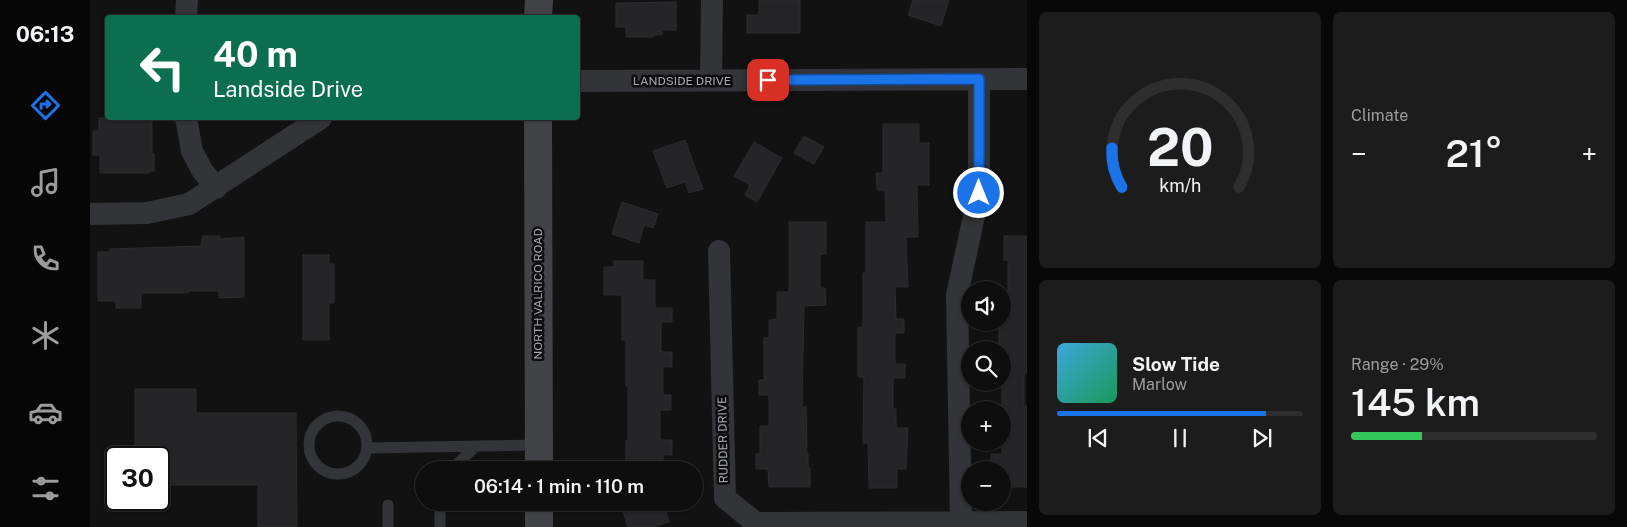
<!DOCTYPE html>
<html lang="en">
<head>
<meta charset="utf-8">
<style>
  body { margin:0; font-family:"Public Sans",sans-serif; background:#1c1c1c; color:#f1f3f6; height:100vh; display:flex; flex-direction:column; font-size:19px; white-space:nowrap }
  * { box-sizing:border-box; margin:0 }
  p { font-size:16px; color:#9b9c9e }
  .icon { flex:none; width:28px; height:28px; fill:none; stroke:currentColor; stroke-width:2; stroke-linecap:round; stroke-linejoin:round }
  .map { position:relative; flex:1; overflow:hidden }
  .sheet { display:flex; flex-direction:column; gap:12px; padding:12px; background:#080808; width:600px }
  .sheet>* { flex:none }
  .banner { position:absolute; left:15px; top:15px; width:475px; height:105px; border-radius:5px; box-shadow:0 1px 4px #0004,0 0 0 1px #2e2e2e; background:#0b6e4f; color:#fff; overflow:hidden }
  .controls { position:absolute; left:871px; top:281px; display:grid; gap:10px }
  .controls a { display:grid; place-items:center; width:50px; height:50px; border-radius:50%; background:#0e0e0e; box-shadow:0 1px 4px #0004,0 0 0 1px #2e2e2e; font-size:25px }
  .speed { position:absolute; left:15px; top:446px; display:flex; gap:10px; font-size:25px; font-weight:700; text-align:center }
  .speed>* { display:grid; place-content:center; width:65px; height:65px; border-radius:50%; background:#0e0e0e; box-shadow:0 1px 4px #0004,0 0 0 1px #2e2e2e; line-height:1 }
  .speed .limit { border:2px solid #111; border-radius:8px; background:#fff; color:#111 }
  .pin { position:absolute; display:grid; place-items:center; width:42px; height:42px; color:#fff; margin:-21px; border-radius:10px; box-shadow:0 2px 8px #0006 }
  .me { position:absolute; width:55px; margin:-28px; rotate:0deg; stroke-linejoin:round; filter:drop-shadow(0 0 4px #0008) }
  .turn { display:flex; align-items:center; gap:18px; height:105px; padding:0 25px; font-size:22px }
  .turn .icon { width:65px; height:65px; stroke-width:2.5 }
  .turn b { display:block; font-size:35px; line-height:42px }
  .big { font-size:38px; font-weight:600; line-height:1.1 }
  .sheet .tile { flex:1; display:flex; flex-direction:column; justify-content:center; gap:8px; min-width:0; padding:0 18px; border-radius:8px; background:#1c1c1c }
  .sheet .dial { align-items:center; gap:0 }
  .dial svg { height:130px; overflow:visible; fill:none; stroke:#2e2e2e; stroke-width:7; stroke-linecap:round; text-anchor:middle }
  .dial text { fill:#f1f3f6; stroke:none }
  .song { display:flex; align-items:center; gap:15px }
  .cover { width:60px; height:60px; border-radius:8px; background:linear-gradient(135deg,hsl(200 70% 55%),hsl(150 70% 35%)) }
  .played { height:5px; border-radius:2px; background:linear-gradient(90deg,#1a73e8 85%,#2e2e2e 85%) }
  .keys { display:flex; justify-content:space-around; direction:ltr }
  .heat { display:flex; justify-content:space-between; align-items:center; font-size:28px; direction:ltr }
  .charge { height:8px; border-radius:4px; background:linear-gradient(90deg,#34c759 29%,#2e2e2e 0) }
  .sheet .tiles { flex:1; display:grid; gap:12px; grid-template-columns:repeat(2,1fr) }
  .trip { position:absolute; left:325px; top:461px; width:288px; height:50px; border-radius:25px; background:#0e0e0e; box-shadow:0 1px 4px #0004,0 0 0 1px #2e2e2e; font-weight:600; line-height:50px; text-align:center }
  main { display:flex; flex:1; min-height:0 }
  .tabs { display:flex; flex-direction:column; width:90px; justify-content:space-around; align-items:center; background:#060606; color:#9b9c9e }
  .tabs .icon { width:35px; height:35px }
  .tabs .active { color:#1a73e8 }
  .tabs b { font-size:22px; color:#f1f3f6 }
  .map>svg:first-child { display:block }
  .building { fill:#252527; stroke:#2c2c2f }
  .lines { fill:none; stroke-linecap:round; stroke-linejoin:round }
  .lane { stroke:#333438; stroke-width:11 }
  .street { stroke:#333438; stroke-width:22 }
  .secondary { stroke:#414347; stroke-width:28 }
  .route-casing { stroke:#114b97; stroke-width:12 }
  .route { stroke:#1a73e8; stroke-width:9 }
  .labels { text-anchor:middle; stroke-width:5; stroke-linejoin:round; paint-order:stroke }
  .street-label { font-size:12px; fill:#a4aab3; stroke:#0d0d0e }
</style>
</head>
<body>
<main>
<nav class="tabs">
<b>06:13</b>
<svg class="icon active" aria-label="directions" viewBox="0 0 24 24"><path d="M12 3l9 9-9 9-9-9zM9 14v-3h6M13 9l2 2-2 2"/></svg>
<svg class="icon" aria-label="music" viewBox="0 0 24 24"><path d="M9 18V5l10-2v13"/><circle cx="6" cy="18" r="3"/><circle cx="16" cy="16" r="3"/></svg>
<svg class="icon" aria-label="phone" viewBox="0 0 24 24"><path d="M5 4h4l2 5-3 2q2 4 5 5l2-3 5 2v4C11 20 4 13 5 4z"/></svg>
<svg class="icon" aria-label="climate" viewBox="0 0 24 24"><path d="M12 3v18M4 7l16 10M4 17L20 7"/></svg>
<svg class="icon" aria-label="car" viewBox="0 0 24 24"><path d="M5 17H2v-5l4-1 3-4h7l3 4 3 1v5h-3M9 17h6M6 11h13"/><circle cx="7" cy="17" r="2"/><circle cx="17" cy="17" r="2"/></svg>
<svg class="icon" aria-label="filters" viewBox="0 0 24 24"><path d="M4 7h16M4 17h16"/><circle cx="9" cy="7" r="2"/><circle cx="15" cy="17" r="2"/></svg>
</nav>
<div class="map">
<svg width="937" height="527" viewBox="0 0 937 527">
  <rect width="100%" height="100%" fill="#121213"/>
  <path class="building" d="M 669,0 L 710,0 L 710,33 L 657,33 L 657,15 L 669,15 Z
    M 823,0 L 859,0 L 851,26 L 818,15 Z
    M 586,2 L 586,30 L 572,30 L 572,35 L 563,35 L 563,37 L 536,37 L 536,27 L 526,27 L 526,3 Z
    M 9,118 L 62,118 L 62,154 L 64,154 L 64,171 L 59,171 L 59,173 L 10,173 L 10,155 L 3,155 L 3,131 L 9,131 Z
    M 793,124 L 829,124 L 829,143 L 839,143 L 839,185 L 827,185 L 828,237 L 816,237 L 818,287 L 805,287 L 806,319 L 814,319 L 814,333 L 805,333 L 805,364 L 815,364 L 815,378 L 803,378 L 803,409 L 806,409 L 806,428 L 818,428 L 816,469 L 807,469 L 807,488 L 779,488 L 778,443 L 773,443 L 774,377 L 768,377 L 768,327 L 773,327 L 773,273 L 776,273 L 776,222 L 796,222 L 795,190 L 787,190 L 786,173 L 793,173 Z
    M 714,136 L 734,147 L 724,164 L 704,153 Z
    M 595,140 L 613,189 L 599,193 L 595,182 L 577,188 L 563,151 Z
    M 664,142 L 692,158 L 667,202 L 655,195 L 660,185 L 644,176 Z
    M 532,202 L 568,214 L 563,228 L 554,225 L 549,243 L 522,234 Z
    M 699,222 L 736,222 L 736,254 L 730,254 L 730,288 L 735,288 L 736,305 L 714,306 L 712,407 L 716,407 L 717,454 L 718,454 L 718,468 L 720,468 L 720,487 L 679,487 L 678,469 L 666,469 L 666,454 L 670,454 L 670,426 L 679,426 L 679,395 L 669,395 L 669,380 L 674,380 L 674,338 L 679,338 L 679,320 L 687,319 L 687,292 L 699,292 Z
    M 113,236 L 130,236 L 130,239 L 154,237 L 154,297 L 129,298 L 129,291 L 98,291 L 98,293 L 51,293 L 51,308 L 26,308 L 26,301 L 8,301 L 8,252 L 20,252 L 20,249 L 111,246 Z
    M 914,236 L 937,236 L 937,373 L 934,373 L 934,406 L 937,406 L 937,487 L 914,487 L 914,468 L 901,468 L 901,454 L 912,454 L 912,350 L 909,350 L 909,322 L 912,322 L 912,291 L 918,291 L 918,260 L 914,260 Z
    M 213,255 L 239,255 L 239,264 L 244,264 L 244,303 L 239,303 L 239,340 L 213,340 Z
    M 524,261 L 553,261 L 553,280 L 565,280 L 565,308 L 582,308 L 582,322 L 571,322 L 571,352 L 582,352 L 582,367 L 573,367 L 573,395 L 581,395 L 581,410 L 570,410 L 570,440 L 582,440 L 582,455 L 573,455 L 573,470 L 536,470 L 536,440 L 538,440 L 538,386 L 536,386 L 536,340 L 532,340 L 532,295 L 514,295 L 514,267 L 524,267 Z
    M 45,389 L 106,389 L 106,413 L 206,413 L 207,527 L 168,527 L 168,485 L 69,485 L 69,458 L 45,458 Z
    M 530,502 L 573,502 L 579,522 L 563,527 L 538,527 Z"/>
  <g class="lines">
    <path class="lane" d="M219 445a29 29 0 1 1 58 0a29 29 0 1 1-58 0Z
      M 278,448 L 449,445
      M 365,470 L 368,463 L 386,446
      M 298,527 L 298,505
      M 350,527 L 350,502"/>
    <path class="street" d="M 96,18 L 97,0
      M 621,80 L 622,0
      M 488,81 L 937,79
      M 96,118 L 102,151 L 112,170 L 126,188
      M 0,214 L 57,213 L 99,204 L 231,118
      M 629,251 L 635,498 L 666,523 L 937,522
      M 871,521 L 867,295 L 889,193 L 889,79"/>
    <path class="secondary" d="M 448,18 L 449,0
      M 448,118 L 449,470
      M 449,502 L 449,527"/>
  </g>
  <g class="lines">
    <g class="route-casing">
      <path id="route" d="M 678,80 L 889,79 L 889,193"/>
    </g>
    <use href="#route" class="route"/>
  </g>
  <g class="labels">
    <g class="street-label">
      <text x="592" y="85">LANDSIDE DRIVE</text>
      <text transform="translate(448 294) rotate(-90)" y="4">NORTH VALRICO ROAD</text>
      <text transform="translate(633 440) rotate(-91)" y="4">RUDDER DRIVE</text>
    </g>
  </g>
</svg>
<div class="controls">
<a><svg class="icon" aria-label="sound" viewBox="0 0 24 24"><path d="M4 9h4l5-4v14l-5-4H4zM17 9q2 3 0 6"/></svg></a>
<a><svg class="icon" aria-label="search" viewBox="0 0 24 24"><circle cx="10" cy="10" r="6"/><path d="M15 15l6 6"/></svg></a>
<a>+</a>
<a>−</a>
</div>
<div class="speed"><div class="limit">30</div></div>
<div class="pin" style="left:678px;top:80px;background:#d93025"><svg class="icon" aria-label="arrive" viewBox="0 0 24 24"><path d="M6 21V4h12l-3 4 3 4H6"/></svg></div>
<svg class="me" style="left:889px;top:193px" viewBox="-20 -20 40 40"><circle r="17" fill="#1a73e8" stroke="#fff" stroke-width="3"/><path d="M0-11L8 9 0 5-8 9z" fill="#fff"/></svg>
<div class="trip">06:14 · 1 min · 110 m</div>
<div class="banner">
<div class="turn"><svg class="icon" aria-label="left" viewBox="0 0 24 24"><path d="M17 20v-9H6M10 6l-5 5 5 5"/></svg><div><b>40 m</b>Landside Drive</div></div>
</div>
</div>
<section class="sheet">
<div class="tiles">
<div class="tile dial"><svg viewBox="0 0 100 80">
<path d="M14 69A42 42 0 1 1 86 69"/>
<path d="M14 69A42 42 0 0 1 8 45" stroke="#1a73e8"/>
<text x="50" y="56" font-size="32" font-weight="700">20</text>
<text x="50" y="72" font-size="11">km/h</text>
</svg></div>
<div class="tile"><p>Climate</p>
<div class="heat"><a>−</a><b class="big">21°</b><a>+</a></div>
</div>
<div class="tile">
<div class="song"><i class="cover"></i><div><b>Slow Tide</b><p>Marlow</p></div></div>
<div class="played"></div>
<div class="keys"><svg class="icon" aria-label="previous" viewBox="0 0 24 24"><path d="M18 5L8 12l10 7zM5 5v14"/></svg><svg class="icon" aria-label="pause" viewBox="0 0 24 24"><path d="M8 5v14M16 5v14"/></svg><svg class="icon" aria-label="next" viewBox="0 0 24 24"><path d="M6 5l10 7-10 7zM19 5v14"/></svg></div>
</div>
<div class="tile"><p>Range · 29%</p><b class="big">145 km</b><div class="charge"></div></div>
</div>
</section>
</main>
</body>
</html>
